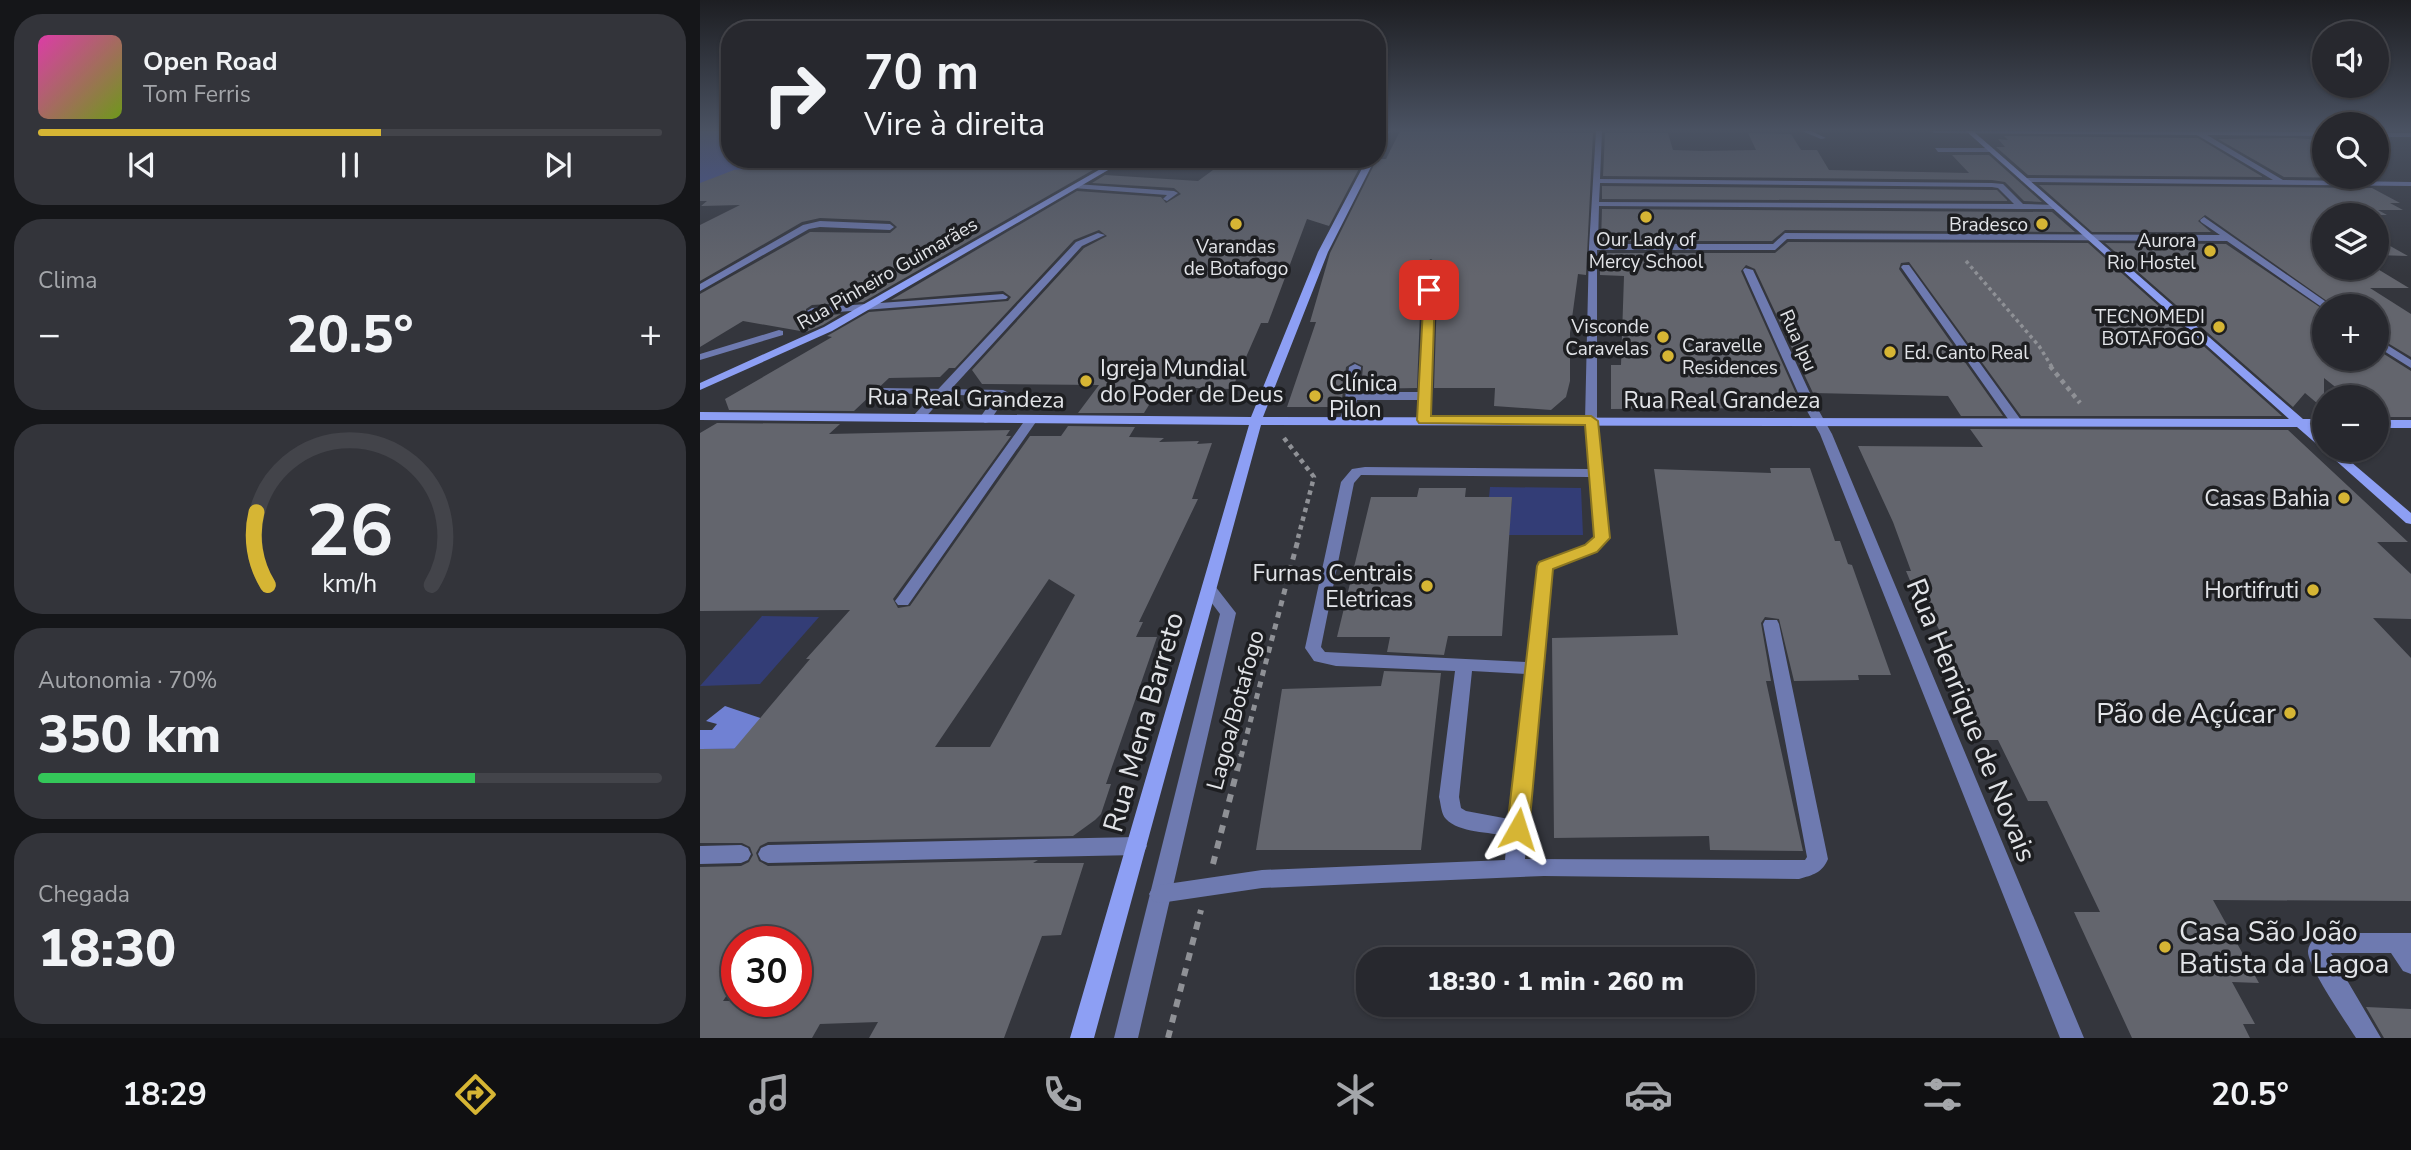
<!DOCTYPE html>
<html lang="pt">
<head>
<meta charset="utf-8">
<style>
  body { margin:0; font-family:"Nunito Sans",sans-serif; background:#33343a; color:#f1f3f6; height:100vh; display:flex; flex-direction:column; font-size:26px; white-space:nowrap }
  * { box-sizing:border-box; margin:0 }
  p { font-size:23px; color:#a4a6aa }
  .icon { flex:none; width:38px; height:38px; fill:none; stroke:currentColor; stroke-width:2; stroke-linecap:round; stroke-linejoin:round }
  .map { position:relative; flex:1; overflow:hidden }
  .sheet { display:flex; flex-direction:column; gap:14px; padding:14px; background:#151619; width:700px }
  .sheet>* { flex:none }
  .hud { position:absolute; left:21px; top:21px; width:665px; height:147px; border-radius:28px; box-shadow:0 2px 5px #0004,0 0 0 2px #43444a; background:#27282e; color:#f1f3f6; overflow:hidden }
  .buttons { position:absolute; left:1612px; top:21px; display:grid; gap:14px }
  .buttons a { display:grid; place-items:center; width:77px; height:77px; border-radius:50%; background:#27282e; box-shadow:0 2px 5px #0004,0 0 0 2px #43444a; font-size:35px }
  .speed { position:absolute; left:21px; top:926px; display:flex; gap:14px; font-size:35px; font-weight:700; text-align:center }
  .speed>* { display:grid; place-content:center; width:91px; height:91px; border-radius:50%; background:#27282e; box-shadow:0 2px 5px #0004,0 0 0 2px #43444a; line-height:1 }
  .speed .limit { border:10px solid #d22; background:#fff; color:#111 }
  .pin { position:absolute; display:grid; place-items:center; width:60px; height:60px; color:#fff; margin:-30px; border-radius:14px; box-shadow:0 4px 10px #0006 }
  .me { position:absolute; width:77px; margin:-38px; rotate:6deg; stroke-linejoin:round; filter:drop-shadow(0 0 5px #0008) }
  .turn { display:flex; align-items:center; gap:24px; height:147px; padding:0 28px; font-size:32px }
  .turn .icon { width:91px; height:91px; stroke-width:2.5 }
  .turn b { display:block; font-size:49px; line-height:60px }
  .big { font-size:52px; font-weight:800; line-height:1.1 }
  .sheet .widget { flex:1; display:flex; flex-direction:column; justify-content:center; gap:10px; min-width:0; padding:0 24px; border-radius:28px; background:#33343a }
  .sheet .dial { align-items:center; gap:0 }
  .dial svg { height:182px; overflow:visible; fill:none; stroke:#43444a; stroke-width:7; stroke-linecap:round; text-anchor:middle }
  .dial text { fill:#f1f3f6; stroke:none }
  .song { display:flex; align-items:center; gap:21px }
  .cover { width:84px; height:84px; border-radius:10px; background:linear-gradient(135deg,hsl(320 70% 55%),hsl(80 70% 35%)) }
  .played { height:7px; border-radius:4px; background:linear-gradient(90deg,#d6b534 55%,#43444a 55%) }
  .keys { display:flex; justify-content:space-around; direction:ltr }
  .heat { display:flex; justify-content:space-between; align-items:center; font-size:38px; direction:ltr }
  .charge { height:10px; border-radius:5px; background:linear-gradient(90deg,#34c759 70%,#43444a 0) }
  .trip { position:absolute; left:656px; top:947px; width:399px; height:70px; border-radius:28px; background:#27282e; box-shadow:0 2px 5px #0004,0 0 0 2px #43444a; font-weight:800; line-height:70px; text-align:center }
  .dock { display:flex; height:112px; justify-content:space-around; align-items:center; background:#101012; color:#a4a6aa }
  .dock .icon { width:49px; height:49px }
  .dock .on { color:#d6b534 }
  .dock b { font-size:32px; color:#f1f3f6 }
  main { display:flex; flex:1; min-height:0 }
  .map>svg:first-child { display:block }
  .green { fill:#333d76 }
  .forest { fill:#4855a3 }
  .water { fill:#7081d3 }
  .building { fill:#63656d; fill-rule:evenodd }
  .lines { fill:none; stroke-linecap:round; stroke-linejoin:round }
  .path-far3 { stroke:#8f9196; stroke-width:3.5; stroke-dasharray:3.5 3.5; stroke-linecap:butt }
  .path-far2 { stroke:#8f9196; stroke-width:4.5; stroke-dasharray:4.5 4.5; stroke-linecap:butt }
  .path-far1 { stroke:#8f9196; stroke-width:5; stroke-dasharray:6 6; stroke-linecap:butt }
  .path { stroke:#8f9196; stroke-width:6; stroke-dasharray:8 8; stroke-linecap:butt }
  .service { fill:#6e7ab0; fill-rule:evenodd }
  .minor { fill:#6e7ab0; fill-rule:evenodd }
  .secondary { fill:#8d9ff4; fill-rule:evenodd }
  .route { fill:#d6b534; stroke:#8b7622; stroke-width:2 }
  .poi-dot { fill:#d6b534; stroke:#1d1e21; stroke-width:2.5 }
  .labels { text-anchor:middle; stroke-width:7; stroke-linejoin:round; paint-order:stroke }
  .far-poi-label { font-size:19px; fill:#e2e4e8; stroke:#1d1e21; text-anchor:end }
  .far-street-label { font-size:19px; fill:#e2e4e8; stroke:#1d1e21 }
  .poi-label { font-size:23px; fill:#e2e4e8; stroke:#1d1e21; text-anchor:end }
  .street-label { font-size:23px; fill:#e2e4e8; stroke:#1d1e21 }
  .near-poi-label { font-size:28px; fill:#e2e4e8; stroke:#1d1e21; text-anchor:end }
  .near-street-label { font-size:28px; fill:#e2e4e8; stroke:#1d1e21 }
</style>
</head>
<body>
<main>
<section class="sheet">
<div class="widget">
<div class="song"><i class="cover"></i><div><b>Open Road</b><p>Tom Ferris</p></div></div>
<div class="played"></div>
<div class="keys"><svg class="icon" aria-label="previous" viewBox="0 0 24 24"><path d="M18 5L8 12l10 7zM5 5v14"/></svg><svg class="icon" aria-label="pause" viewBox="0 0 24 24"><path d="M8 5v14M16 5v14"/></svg><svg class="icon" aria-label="next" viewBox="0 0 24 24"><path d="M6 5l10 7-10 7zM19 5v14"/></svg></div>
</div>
<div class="widget"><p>Clima</p>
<div class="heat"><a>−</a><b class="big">20.5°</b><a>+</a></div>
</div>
<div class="widget dial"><svg viewBox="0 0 100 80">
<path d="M14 69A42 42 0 1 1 86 69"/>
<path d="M14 69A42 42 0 0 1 9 37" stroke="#d6b534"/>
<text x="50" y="56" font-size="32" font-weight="700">26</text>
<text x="50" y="72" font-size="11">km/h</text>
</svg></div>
<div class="widget"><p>Autonomia · 70%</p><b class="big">350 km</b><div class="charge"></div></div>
<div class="widget"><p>Chegada</p><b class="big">18:30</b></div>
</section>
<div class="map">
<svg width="1711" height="1038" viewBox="0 0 1711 1038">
  <rect width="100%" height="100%" fill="#34363d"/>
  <path class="green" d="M 790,487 L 881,488 L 883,535 L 809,535 L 812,497 L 789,497 Z
    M 62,616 L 119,617 L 60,684 L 0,686 Z"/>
  <path class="forest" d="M 0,131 L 30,131 L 30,159 L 71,159 L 81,163 L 74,175 L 0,196 Z"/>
  <path class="water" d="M 25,706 L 149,748 L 0,749 L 0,730 L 12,730 L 17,724 L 6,721 Z"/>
  <path class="building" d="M 700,131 L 893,133 L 886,275 L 878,274 L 870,333 L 870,381 L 866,397 L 851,410 L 794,406 L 795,388 L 734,388 L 738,264 L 731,259 L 722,264 L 717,388 L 661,389 L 663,366 L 654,362 L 646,367 L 641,407 L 587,407 L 616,322 L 610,322 L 630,253 L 677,159 L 686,159 Z
    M 905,133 L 968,133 L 973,150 L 1003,151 L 1056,150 L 1048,133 L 1091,134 L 1101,150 L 1117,150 L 1129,170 L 1269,173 L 1252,155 L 1289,155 L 1342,202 L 1324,201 L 1305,182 L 1292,180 L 903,176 Z
    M 1304,136 L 1498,138 L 1563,177 L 1328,175 L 1296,147 L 1305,147 L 1298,139 L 1308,140 Z
    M 1594,138 L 1624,140 L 1624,177 L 1654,178 L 1584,177 L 1518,139 Z
    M 168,159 L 412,159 L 163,302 L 112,305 L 106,309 L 106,313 L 112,317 L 141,314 L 123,325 L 106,332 L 43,321 L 0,347 L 0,294 L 110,232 L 190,233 L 197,227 L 190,221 L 120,218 L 102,222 L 0,281 L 0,225 L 40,205 L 1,206 L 7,201 L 0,201 L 0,183 L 34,170 Z
    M 528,159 L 664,159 L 629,226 L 607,219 L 568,323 L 561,323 L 532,389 L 460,387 L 444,413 L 378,413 L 399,385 L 282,384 L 272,370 L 384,248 L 407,236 L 399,230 L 374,240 L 255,368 L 249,368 L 240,377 L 189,378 L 154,411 L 29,410 L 25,399 L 132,337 L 127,336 L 169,312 L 308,301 L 311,297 L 303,291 L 191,300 L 377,191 L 461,197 L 466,203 L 481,194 L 474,188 L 392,183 L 405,175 L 498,181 Z
    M 1339,185 L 1672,188 L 1700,203 L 1690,203 L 1703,210 L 1678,210 L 1687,215 L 1624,215 L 1624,268 L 1676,268 L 1709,288 L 1670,288 L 1711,314 L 1711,357 L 1676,336 L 1676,306 L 1634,306 L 1505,215 L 1498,221 L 1511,232 L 1392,232 Z
    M 902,186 L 1292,190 L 1297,190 L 1308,201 L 902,199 Z
    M 902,209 L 1352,212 L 1375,232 L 1085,230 L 1072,241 L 901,241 Z
    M 1676,238 L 1708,256 L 1676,255 Z
    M 1088,242 L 1388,243 L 1582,416 L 1321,416 L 1209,262 L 1201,263 L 1199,269 L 1303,416 L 1261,416 L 1248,396 L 1113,393 L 1055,269 L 1046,265 L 1041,271 L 1097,396 L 1091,406 L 1070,412 L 1069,408 L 911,409 L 911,365 L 921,365 L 924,276 L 900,275 L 900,253 L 1075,253 Z
    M 1405,243 L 1526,244 L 1624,310 L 1624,359 L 1676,359 L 1676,349 L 1711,371 L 1711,417 L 1676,417 L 1676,397 L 1648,397 L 1624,378 L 1624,409 L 1605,393 L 1593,407 Z
    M 17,423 L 140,424 L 129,434 L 310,430 L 306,436 L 311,436 L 193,599 L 198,608 L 210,606 L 330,436 L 361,436 L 368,426 L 435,427 L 429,437 L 464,438 L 459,442 L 499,441 L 497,444 L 512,443 L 492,499 L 498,499 L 439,622 L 443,622 L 436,637 L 457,637 L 406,784 L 411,784 L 401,814 L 395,820 L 373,836 L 68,842 L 60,846 L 56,853 L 59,861 L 68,866 L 338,860 L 333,863 L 384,863 L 361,935 L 342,936 L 304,1038 L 169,1038 L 178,1022 L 120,1024 L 112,1038 L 0,1038 L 0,867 L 41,866 L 49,862 L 53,855 L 50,847 L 42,843 L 0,843 L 0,749 L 34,749 L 110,659 L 106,659 L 150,610 L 0,611 L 0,433 ZM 349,579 L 375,595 L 290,747 L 235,747 ZM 37,942 L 96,942 L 96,1001 L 23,1001 L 37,980 Z
    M 1270,429 L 1588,430 L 1708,542 L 1677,542 L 1711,574 L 1711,619 L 1673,618 L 1711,658 L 1711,901 L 1513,900 L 1559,983 L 1532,982 L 1555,1024 L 1543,1024 L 1550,1038 L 1432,1038 L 1374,912 L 1400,912 L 1347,801 L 1328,801 L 1298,740 L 1277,740 L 1257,692 L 1270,693 L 1228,607 L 1221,607 L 1206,571 L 1211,571 L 1193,522 L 1158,446 L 1283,447 Z
    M 1070,468 L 1110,468 L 1135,541 L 1140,541 L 1148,564 L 1152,565 L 1191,675 L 1158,675 L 1159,680 L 1094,681 L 1079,619 L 1065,617 L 1061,623 L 1071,681 L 1066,681 L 1103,851 L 1010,850 L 1009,836 L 854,838 L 852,638 L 978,635 L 954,469 L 1071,473 Z
    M 719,488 L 766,488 L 765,497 L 812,497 L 802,636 L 748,636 L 744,655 L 687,652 L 690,637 L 637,637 L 671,497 L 717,497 Z
    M 684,671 L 741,673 L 721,850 L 556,850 L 582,689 L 681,686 Z
    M 1666,1007 L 1711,1009 L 1711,1038 L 1684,1038 Z"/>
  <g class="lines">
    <path class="path-far3" d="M 1266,261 L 1339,346 L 1352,367"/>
    <path class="path-far2" d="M 1350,366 L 1380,403
      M 584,438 L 614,477 L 598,538"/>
    <path class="path-far1" d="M 541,757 L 599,536"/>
    <path class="path" d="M 513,864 L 541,755
      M 468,1038 L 501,910"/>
    <path class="service" d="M 1102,131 L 1111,131 L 1126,138 L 1121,139 Z
      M 1235,148 L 1291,148 L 1295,150 L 1291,152 L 1238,152 Z
      M 303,294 L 308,297 L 306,299 L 112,314 L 107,311 L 112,308 Z
      M 79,330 L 83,331 L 83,335 L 0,360 L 0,354 Z
      M 655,364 L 661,367 L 658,392 L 725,392 L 731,396 L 725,400 L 657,400 L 651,421 L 649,424 L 641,424 L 639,421 L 644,407 L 649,367 Z
      M 183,388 L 303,390 L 309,393 L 289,422 L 285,423 L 279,419 L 295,396 L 179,393 L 179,389 Z
      M 510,585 L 515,586 L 536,613 L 438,1038 L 414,1038 L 520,614 L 502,590 Z
      M 1626,933 L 1711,933 L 1711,974 L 1703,971 L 1691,953 L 1631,953 L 1681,1038 L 1656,1038 C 1646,1022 1607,966 1608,951 C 1609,941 1617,936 1626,933 Z"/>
    <path class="minor" d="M 896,131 L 902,131 L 900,179 L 1292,183 L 1303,184 L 1323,204 L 1355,205 L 1359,207 L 1355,209 L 1321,209 L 899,206 L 898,244 L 1073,244 L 1085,233 L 1520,235 L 1501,222 L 1500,220 L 1504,217 L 1632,306 L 1623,308 L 1527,241 L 1087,239 L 1075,250 L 897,250 L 897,421 L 909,538 L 896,552 L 852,569 L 825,859 L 1105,860 L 1107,857 L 1063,624 L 1065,620 L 1077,620 L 1079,624 L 1128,859 C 1122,873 1113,875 1099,879 L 844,876 L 562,888 L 460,903 L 453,901 L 449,894 L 453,887 L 460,885 L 562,870 L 805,860 L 807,836 C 790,832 759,833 746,819 C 741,814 741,804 739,797 L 755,671 L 636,666 L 614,661 L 605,648 L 641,482 L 652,469 L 665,467 L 889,469 L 885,421 L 889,247 ZM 900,183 L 1292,187 L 1298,188 L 1314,204 L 899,202 ZM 661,475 L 890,477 L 895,537 L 886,546 L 840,563 L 838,566 L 827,662 L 625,652 L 621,647 L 654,483 ZM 772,671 L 826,674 L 809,819 L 766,811 L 761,808 L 759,797 Z
      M 1231,131 L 1624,132 L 1624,136 L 1507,135 L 1583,180 L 1711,182 L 1711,186 L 1325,182 L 1321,180 L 1322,178 L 1573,180 L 1497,135 L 1234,133 Z
      M 1676,133 L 1711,133 L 1711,137 L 1676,137 Z
      M 376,184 L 474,191 L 478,193 L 467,201 L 463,199 L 467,195 L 373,188 L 372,186 Z
      M 120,221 L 190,224 L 194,227 L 190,230 L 120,227 L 109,229 L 0,291 L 0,284 L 103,225 Z
      M 398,233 L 405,235 L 382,246 L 221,422 L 213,422 L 211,419 L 213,416 L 376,242 Z
      M 730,261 L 735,264 L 730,420 L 724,424 L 718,420 L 725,264 Z
      M 1203,265 L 1209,265 L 1321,420 L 1323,423 L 1321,426 L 1313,426 L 1201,267 Z
      M 1045,268 L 1053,270 L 1115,404 L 1132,434 L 1384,1038 L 1360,1038 L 1120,434 L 1103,404 L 1043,270 Z
      M 1676,338 L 1711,360 L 1711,368 L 1676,346 Z
      M 332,415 L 338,419 L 208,605 L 198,605 L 195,601 L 198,597 L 328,416 Z
      M 437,837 L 444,840 L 447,846 L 444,852 L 437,855 L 68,863 L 61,860 L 58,854 L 61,848 L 68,845 Z
      M 41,845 L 48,848 L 51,854 L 48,860 L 41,863 L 0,864 L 0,846 Z"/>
    <path class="secondary" d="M 684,131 L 690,131 L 677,150 L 677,142 Z
      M 1266,131 L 1273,131 L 1603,419 L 1624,419 L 1624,427 L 1612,427 L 1624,437 L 1624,448 L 1620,447 L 1597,427 L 561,425 L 394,1038 L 370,1038 L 549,425 L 0,420 L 0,412 L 551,417 L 618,252 L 667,159 L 675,159 L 628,252 L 563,417 L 1589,419 Z
      M 418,159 L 427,159 L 132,331 L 0,390 L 0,383 L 124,327 Z
      M 1676,420 L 1711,420 L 1711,428 L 1676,428 Z
      M 1624,450 L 1637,450 L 1711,513 L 1711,524 L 1706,523 Z"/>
  </g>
  <linearGradient id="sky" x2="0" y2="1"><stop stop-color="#1d1e22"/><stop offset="0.47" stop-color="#4a5262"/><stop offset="1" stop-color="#4a5262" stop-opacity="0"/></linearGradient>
  <rect width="1711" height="276" fill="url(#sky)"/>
  <path class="route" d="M 729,287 L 735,290 L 731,416 L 891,416 L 898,421 L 910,538 L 897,552 L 853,569 L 829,829 L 826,836 L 818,839 L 810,836 L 807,829 L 837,566 L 839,562 L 885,545 L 894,537 L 885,425 L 719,423 L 717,420 L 724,290 Z"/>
  <g class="poi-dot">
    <circle cx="946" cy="217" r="7"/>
    <circle cx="536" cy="224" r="7"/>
    <circle cx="1342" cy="224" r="7"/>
    <circle cx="1510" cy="251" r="7"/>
    <circle cx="1519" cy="327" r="7"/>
    <circle cx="963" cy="337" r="7"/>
    <circle cx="1190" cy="352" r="7"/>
    <circle cx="968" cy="356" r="7"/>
    <circle cx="386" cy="381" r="7"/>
    <circle cx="615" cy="396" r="7"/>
    <circle cx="1644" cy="498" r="7"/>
    <circle cx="727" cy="586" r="7"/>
    <circle cx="1613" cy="590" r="7"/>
    <circle cx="1590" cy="713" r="7"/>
    <circle cx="1465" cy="947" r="7"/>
  </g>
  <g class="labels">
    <g class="far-poi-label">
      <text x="1328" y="231">Bradesco</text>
      <text x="946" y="246" text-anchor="middle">Our Lady of<tspan x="946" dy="22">Mercy School</tspan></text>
      <text x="1496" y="247">Aurora<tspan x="1496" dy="22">Rio Hostel</tspan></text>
      <text x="536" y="253" text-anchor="middle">Varandas<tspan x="536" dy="22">de Botafogo</tspan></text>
      <text x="1505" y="323">TECNOMEDI<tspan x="1505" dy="22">BOTAFOGO</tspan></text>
      <text x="949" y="333">Visconde<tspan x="949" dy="22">Caravelas</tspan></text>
      <text x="982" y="352" text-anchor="start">Caravelle<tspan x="982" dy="22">Residences</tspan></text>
      <text x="1204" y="359" text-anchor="start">Ed. Canto Real</text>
    </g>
    <g class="far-street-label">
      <text transform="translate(187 273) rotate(-30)" y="7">Rua Pinheiro Guimarães</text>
      <text transform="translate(1099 340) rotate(66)" y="7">Rua Ipu</text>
    </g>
    <g class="poi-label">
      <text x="400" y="376" text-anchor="start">Igreja Mundial<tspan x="400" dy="26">do Poder de Deus</tspan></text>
      <text x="629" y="391" text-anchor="start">Clínica<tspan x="629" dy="26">Pilon</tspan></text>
      <text x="1630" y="506">Casas Bahia</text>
      <text x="713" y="581">Furnas Centrais<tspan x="713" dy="26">Eletricas</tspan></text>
      <text x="1599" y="598">Hortifruti</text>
    </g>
    <g class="street-label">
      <text transform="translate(266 398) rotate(1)" y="8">Rua Real Grandeza</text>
      <text x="1022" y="408">Rua Real Grandeza</text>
      <text transform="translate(535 710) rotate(-75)" y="8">Lagoa/Botafogo</text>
    </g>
    <g class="near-poi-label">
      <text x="1576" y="723">Pão de Açúcar</text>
      <text x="1479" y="941" text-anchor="start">Casa São João<tspan x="1479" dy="32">Batista da Lagoa</tspan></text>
    </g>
    <g class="near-street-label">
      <text transform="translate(1272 720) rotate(68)" y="10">Rua Henrique de Novais</text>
      <text transform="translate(443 722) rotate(-74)" y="10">Rua Mena Barreto</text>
    </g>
  </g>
</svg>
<div class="buttons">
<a><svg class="icon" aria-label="sound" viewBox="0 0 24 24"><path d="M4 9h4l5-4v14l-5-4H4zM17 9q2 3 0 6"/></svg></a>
<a><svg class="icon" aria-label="search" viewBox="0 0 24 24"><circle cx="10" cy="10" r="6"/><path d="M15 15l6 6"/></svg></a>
<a><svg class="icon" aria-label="layers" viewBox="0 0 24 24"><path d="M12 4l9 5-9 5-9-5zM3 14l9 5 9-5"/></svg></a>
<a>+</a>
<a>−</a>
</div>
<div class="speed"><div class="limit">30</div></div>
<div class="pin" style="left:729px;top:290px;background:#d93025"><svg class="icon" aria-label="arrive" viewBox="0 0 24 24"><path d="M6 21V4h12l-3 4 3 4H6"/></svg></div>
<svg class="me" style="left:818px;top:829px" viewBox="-20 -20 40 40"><path d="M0-17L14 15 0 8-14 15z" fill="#d6b534" stroke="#fff" stroke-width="4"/></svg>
<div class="trip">18:30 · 1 min · 260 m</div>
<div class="hud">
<div class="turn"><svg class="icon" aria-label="right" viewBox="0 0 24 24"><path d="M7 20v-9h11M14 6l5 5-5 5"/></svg><div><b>70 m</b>Vire à direita</div></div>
</div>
</div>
</main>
<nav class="dock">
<b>18:29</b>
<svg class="icon on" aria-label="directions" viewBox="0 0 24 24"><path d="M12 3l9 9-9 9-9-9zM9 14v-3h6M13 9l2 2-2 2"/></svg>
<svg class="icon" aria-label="music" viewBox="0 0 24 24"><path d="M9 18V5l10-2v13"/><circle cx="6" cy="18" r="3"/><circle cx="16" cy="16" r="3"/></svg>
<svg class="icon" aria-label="phone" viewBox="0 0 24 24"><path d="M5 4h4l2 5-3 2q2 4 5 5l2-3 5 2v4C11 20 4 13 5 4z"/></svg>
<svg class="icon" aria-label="climate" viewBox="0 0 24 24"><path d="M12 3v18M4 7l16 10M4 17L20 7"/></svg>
<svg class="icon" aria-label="car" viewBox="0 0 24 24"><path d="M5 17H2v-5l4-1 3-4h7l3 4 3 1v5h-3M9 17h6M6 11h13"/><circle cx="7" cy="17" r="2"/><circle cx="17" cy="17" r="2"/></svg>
<svg class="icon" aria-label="filters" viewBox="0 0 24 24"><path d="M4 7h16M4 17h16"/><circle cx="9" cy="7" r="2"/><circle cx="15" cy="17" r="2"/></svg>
<b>20.5°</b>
</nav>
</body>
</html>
